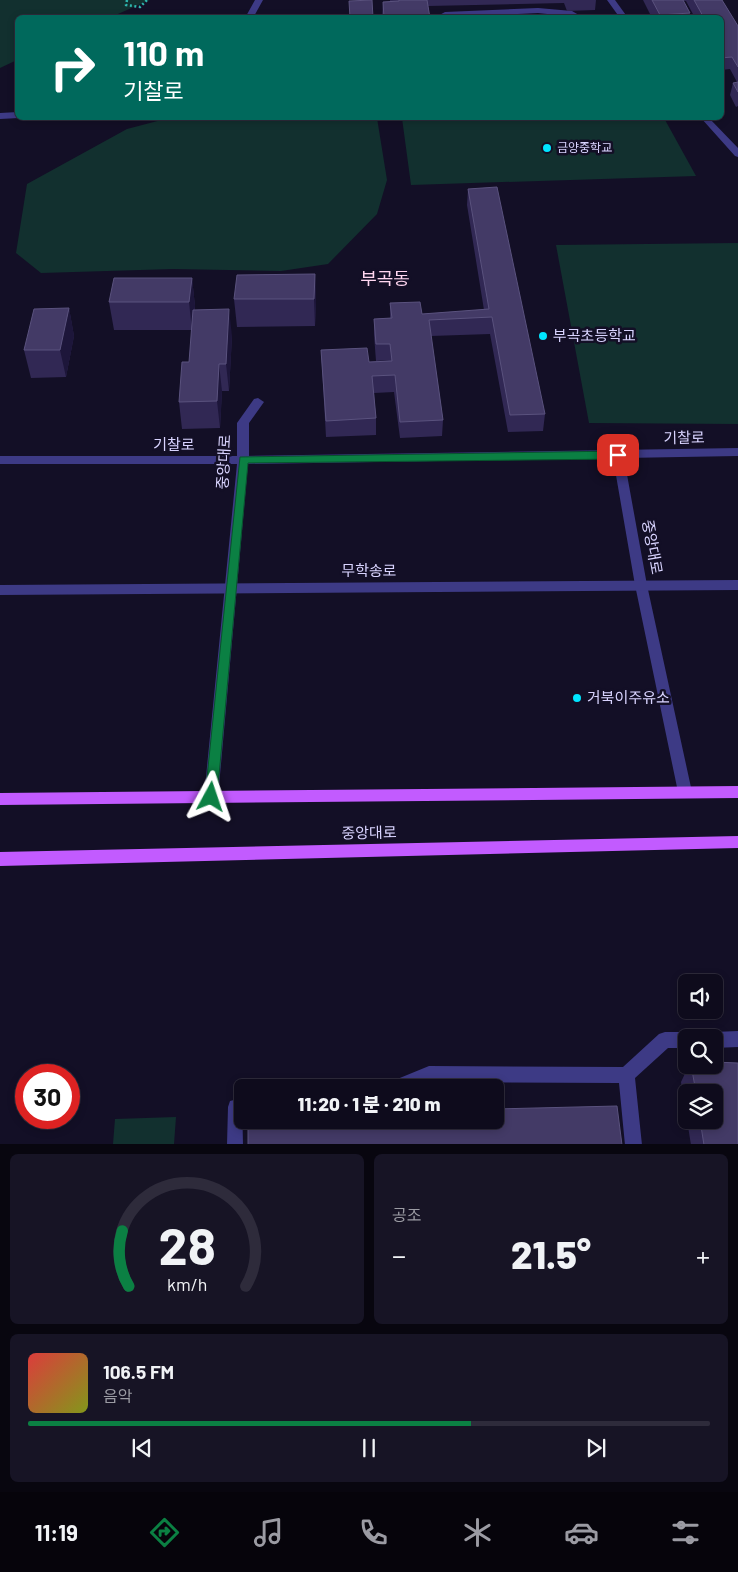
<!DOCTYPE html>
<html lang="ko">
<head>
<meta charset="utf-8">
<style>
  body { margin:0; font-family:Barlow,"Noto Sans KR",sans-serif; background:#171425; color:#f1f3f6; height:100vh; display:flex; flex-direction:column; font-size:19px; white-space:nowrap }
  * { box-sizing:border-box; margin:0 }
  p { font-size:16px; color:#9b9ba3 }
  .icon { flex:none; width:28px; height:28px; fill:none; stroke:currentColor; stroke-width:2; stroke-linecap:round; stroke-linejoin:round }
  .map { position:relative; height:1144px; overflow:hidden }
  .panel { display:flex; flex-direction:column; gap:10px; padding:10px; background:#08060f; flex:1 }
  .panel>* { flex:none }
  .top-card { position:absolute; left:15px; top:15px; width:709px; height:105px; border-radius:8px; box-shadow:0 2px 8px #0003,0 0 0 1px #2e2b3b; background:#00695c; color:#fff; overflow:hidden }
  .fabs { position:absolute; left:678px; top:974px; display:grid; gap:10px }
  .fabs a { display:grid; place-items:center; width:45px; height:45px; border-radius:8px; background:#0e0b1c; box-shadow:0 2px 8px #0003,0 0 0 1px #2e2b3b; font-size:25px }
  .speed { position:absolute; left:15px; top:1064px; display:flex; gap:10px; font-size:25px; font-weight:700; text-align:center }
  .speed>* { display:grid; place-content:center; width:65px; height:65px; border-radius:50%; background:#0e0b1c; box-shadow:0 2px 8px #0003,0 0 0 1px #2e2b3b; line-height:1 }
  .speed .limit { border:8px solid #d22; background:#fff; color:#111 }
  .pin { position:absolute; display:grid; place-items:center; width:42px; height:42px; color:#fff; margin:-21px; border-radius:10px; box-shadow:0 2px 8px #0006 }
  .me { position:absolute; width:55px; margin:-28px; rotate:5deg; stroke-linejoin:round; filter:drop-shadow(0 0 4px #0008) }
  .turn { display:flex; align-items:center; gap:18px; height:105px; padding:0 25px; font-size:22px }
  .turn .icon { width:65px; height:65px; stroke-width:2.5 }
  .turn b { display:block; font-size:35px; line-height:42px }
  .big { font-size:38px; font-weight:800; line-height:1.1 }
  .panel .card { flex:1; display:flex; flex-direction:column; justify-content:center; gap:8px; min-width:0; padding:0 18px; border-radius:8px; background:#171425 }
  .panel .dial { align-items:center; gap:0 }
  .dial svg { height:130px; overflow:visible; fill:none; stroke:#2e2b3b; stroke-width:7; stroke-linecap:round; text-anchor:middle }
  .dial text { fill:#f1f3f6; stroke:none }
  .song { display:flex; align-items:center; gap:15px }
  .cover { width:60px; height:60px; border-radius:8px; background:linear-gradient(135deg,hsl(0 70% 55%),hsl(70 70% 35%)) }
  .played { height:5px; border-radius:2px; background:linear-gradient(90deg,#0b8043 65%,#2e2b3b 65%) }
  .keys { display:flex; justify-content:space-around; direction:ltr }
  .heat { display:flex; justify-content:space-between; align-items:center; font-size:28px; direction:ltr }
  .panel .tiles { flex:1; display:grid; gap:10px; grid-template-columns:1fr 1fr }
  .card:last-child { grid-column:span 2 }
  .trip { position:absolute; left:234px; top:1079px; width:270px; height:50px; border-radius:8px; background:#0e0b1c; box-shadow:0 2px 8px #0003,0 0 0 1px #2e2b3b; font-weight:800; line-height:50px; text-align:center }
  .dock { display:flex; height:80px; justify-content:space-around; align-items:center; background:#06040b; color:#9b9ba3 }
  .dock .icon { width:35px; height:35px }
  .dock .selected { color:#0b8043 }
  .dock b { font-size:22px; color:#f1f3f6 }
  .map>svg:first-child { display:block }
  .green { fill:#12302f }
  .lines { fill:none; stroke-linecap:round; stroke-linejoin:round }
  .path { stroke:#2fb8b0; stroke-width:2.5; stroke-dasharray:2 2.5; stroke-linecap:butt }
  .service { fill:#3d3a85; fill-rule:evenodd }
  .minor { fill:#3d3a85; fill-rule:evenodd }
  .tertiary { fill:#3d3a85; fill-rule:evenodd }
  .primary { fill:#c25bff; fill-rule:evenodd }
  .wall { fill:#312854 }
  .shaded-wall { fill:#1d163a }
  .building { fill:#433a66; stroke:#5a527e }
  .route { fill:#0b8043; stroke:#07532c }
  .poi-dot { fill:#00e5ff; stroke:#130f26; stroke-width:2 }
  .labels { text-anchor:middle; stroke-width:5; stroke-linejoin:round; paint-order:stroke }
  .far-poi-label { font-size:12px; fill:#d9d4ff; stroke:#130f26; text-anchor:start }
  .poi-label { font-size:15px; fill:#d9d4ff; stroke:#130f26; text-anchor:start }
  .street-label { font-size:15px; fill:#d9d4ff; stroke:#130f26 }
  .quarter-label { font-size:18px; fill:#ffd6f0; stroke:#130f26 }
</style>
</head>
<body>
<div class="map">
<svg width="738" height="1145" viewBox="0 0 738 1145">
  <rect width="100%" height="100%" fill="#130f26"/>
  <path class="green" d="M 0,0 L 150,0 L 111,17 L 18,18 L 17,60 L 0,68 Z
    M 169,118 L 377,118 L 387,180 L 377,214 L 328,264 L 281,271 L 173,269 L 41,273 L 16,253 L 27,184 L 127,129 Z
    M 402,118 L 664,118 L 696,176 L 411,185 Z
    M 738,243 L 738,424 L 589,423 L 556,245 Z
    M 176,1117 L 174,1144 L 113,1144 L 115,1119 Z"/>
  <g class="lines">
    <path class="path" d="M 127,0 L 126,5 L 140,7 L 147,0"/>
    <path class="service" d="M 538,8 L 572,11 L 584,18 L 538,13 L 434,18 L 445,12 Z
      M 258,398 L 264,402 L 249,423 L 249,460 L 243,464 L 237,460 L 237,423 L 254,399 Z
      M 738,1031 L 738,1047 L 714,1048 L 714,1038 L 707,1038 L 708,1034 L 714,1032 Z
      M 665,1032 L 686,1032 L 692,1034 L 693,1038 L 686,1038 L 686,1048 L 668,1048 L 635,1078 L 642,1145 L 625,1145 L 619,1083 L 429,1082 L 417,1088 L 388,1088 L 390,1082 L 429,1066 L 623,1067 L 659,1034 Z
      M 242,1098 L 243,1145 L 227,1145 L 228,1107 L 230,1101 Z"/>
    <path class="minor" d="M 607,0 L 615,0 L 628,18 L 620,18 Z
      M 701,118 L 709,118 L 738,148 L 738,157 L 735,156 Z
      M 738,448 L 738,456 L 624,458 L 647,585 L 692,792 L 690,796 L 685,798 L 680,796 L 678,792 L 635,585 L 613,458 L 248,464 L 218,797 L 216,801 L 211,803 L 206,801 L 204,797 L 237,464 L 0,464 L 0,456 L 243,456 Z"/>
    <path class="tertiary" d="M 255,0 L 263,0 L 253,18 L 245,18 Z
      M 18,112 L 19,118 L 0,119 L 0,113 Z
      M 738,580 L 738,590 L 0,595 L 0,585 Z"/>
    <path class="primary" d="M 738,786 L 738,798 L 0,805 L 0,793 Z
      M 738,836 L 738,848 L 0,866 L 0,852 Z"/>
  </g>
  <path class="wall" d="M 390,0 L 596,0 L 595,10 L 567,11 L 564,3 L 428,6 L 430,18 L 382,18 L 383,2 L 390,2 Z
    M 643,0 L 722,0 L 738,26 L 738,106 L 736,107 L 730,95 L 733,83 L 737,82 L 730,69 L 721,70 L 721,18 L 695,18 L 686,1 L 683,1 L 690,13 L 689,18 L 652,18 Z
    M 468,189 L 545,414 L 543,431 L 508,432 L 490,334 L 431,336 L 443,420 L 442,436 L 400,438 L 394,392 L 374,393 L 376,418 L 376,435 L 326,437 L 321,350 L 369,362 L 389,360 L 376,361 L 374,335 L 374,319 L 390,318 L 390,303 L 422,314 L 484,310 L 467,205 Z
    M 315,274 L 316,302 L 315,326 L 237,327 L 234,299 Z
    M 192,278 L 195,306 L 195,310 L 232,336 L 229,391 L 222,391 L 220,428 L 182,429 L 179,402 L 189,362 L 192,330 L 114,330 L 109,302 Z
    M 69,308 L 74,336 L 66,377 L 31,378 L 24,350 Z
    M 689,1065 L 714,1065 L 738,1145 L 691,1145 L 687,1120 L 714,1120 L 714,1092 L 686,1092 L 686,1115 L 681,1082 Z"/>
  <path class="shaded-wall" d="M 315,274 L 316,302 L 315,326 L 314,299 Z
    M 192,278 L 195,306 L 192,330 L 189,302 Z
    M 69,308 L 74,336 L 66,377 L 60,350 Z
    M 229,309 L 232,336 L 229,391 L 226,364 Z
    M 219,364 L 222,391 L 220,428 L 217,401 Z"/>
  <path class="building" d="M 372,0 L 373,18 L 350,18 L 349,1 Z
    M 399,0 L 427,0 L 430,18 L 384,18 L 383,2 L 399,1 Z
    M 652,0 L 683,0 L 690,13 L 660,15 Z
    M 694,0 L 722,0 L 738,26 L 738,67 L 732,57 L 721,58 L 721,18 L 704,18 Z
    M 738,82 L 738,92 L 733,83 Z
    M 497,187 L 545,414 L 510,415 L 492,317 L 429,320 L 443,420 L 400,422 L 395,375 L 372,376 L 376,418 L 326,421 L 321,350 L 367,348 L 369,362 L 392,361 L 390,344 L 376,344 L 374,319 L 392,318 L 390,303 L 420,302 L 422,314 L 489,309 L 468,189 Z
    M 315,274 L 314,299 L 234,299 L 237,275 Z
    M 114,278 L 192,278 L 189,302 L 109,302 Z
    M 69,308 L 60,350 L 24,350 L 34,309 Z
    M 229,309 L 226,364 L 219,364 L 217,401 L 179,402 L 182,362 L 189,362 L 193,310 Z
    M 714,1062 L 738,1063 L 738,1145 L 704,1145 L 700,1120 L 714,1120 L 714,1092 L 696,1092 L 691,1065 L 714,1065 Z
    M 617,1106 L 622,1145 L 248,1145 L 248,1120 L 495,1120 L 495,1109 Z"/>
  <path class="route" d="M 618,451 L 623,455 L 618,459 L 248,463 L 217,797 L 216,801 L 211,802 L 206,801 L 205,797 L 240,457 Z"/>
  <g class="poi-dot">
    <circle cx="547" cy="148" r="5"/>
    <circle cx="543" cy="336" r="5"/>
    <circle cx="577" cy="698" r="5"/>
  </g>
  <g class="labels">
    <g class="far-poi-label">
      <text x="557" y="152">금양중학교</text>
    </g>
    <g class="poi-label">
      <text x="553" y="341">부곡초등학교</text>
      <text x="587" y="703">거북이주유소</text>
    </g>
    <g class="street-label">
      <text transform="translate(684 438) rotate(-1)" y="5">기찰로</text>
      <text x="174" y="450">기찰로</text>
      <text transform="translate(224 462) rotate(-87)" y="5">중앙대로</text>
      <text transform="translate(652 547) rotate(80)" y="5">중앙대로</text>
      <text x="369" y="576">무학송로</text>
      <text transform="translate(369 833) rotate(-1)" y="5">중앙대로</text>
    </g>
    <g class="quarter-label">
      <text x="385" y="285">부곡동</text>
    </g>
  </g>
</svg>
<div class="fabs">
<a><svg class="icon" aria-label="sound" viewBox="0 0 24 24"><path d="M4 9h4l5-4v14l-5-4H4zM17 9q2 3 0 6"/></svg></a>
<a><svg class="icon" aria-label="search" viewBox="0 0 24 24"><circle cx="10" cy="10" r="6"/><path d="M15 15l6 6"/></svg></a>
<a><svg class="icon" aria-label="layers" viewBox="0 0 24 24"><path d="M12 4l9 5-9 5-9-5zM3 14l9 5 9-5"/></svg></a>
</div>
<div class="speed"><div class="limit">30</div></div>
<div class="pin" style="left:618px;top:455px;background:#d93025"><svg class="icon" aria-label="arrive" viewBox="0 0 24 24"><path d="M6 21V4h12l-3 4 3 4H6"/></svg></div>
<svg class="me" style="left:211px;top:797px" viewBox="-20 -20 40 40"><path d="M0-17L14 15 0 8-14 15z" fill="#0b8043" stroke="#fff" stroke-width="4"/></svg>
<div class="trip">11:20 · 1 분 · 210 m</div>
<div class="top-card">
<div class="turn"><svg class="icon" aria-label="right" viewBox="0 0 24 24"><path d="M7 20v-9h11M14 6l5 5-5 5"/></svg><div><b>110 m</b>기찰로</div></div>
</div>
</div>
<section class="panel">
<div class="tiles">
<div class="card dial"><svg viewBox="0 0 100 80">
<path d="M14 69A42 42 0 1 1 86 69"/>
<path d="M14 69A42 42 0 0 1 10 35" stroke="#0b8043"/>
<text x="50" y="56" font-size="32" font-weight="700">28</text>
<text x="50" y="72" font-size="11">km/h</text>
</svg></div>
<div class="card"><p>공조</p>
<div class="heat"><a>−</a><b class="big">21.5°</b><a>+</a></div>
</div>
<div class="card">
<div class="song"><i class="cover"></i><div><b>106.5 FM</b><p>음악</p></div></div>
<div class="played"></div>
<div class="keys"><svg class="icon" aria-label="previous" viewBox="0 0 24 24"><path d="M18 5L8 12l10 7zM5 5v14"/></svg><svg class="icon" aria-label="pause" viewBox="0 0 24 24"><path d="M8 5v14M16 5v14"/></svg><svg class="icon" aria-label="next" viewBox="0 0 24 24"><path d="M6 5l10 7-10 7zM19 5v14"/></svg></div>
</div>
</div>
</section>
<nav class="dock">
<b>11:19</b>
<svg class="icon selected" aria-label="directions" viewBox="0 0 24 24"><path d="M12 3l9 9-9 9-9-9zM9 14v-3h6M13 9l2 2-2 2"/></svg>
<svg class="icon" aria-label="music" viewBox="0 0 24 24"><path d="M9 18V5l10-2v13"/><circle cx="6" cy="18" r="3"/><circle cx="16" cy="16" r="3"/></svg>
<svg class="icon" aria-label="phone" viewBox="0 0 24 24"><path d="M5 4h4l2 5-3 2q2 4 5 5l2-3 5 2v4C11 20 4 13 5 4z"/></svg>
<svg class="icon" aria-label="climate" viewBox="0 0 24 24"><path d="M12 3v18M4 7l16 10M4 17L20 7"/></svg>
<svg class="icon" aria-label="car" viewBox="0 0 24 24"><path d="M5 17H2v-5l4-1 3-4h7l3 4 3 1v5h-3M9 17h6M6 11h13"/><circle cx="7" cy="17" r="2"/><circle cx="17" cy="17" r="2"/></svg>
<svg class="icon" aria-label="filters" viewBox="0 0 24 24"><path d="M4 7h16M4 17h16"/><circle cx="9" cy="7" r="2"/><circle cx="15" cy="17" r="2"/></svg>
</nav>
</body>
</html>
